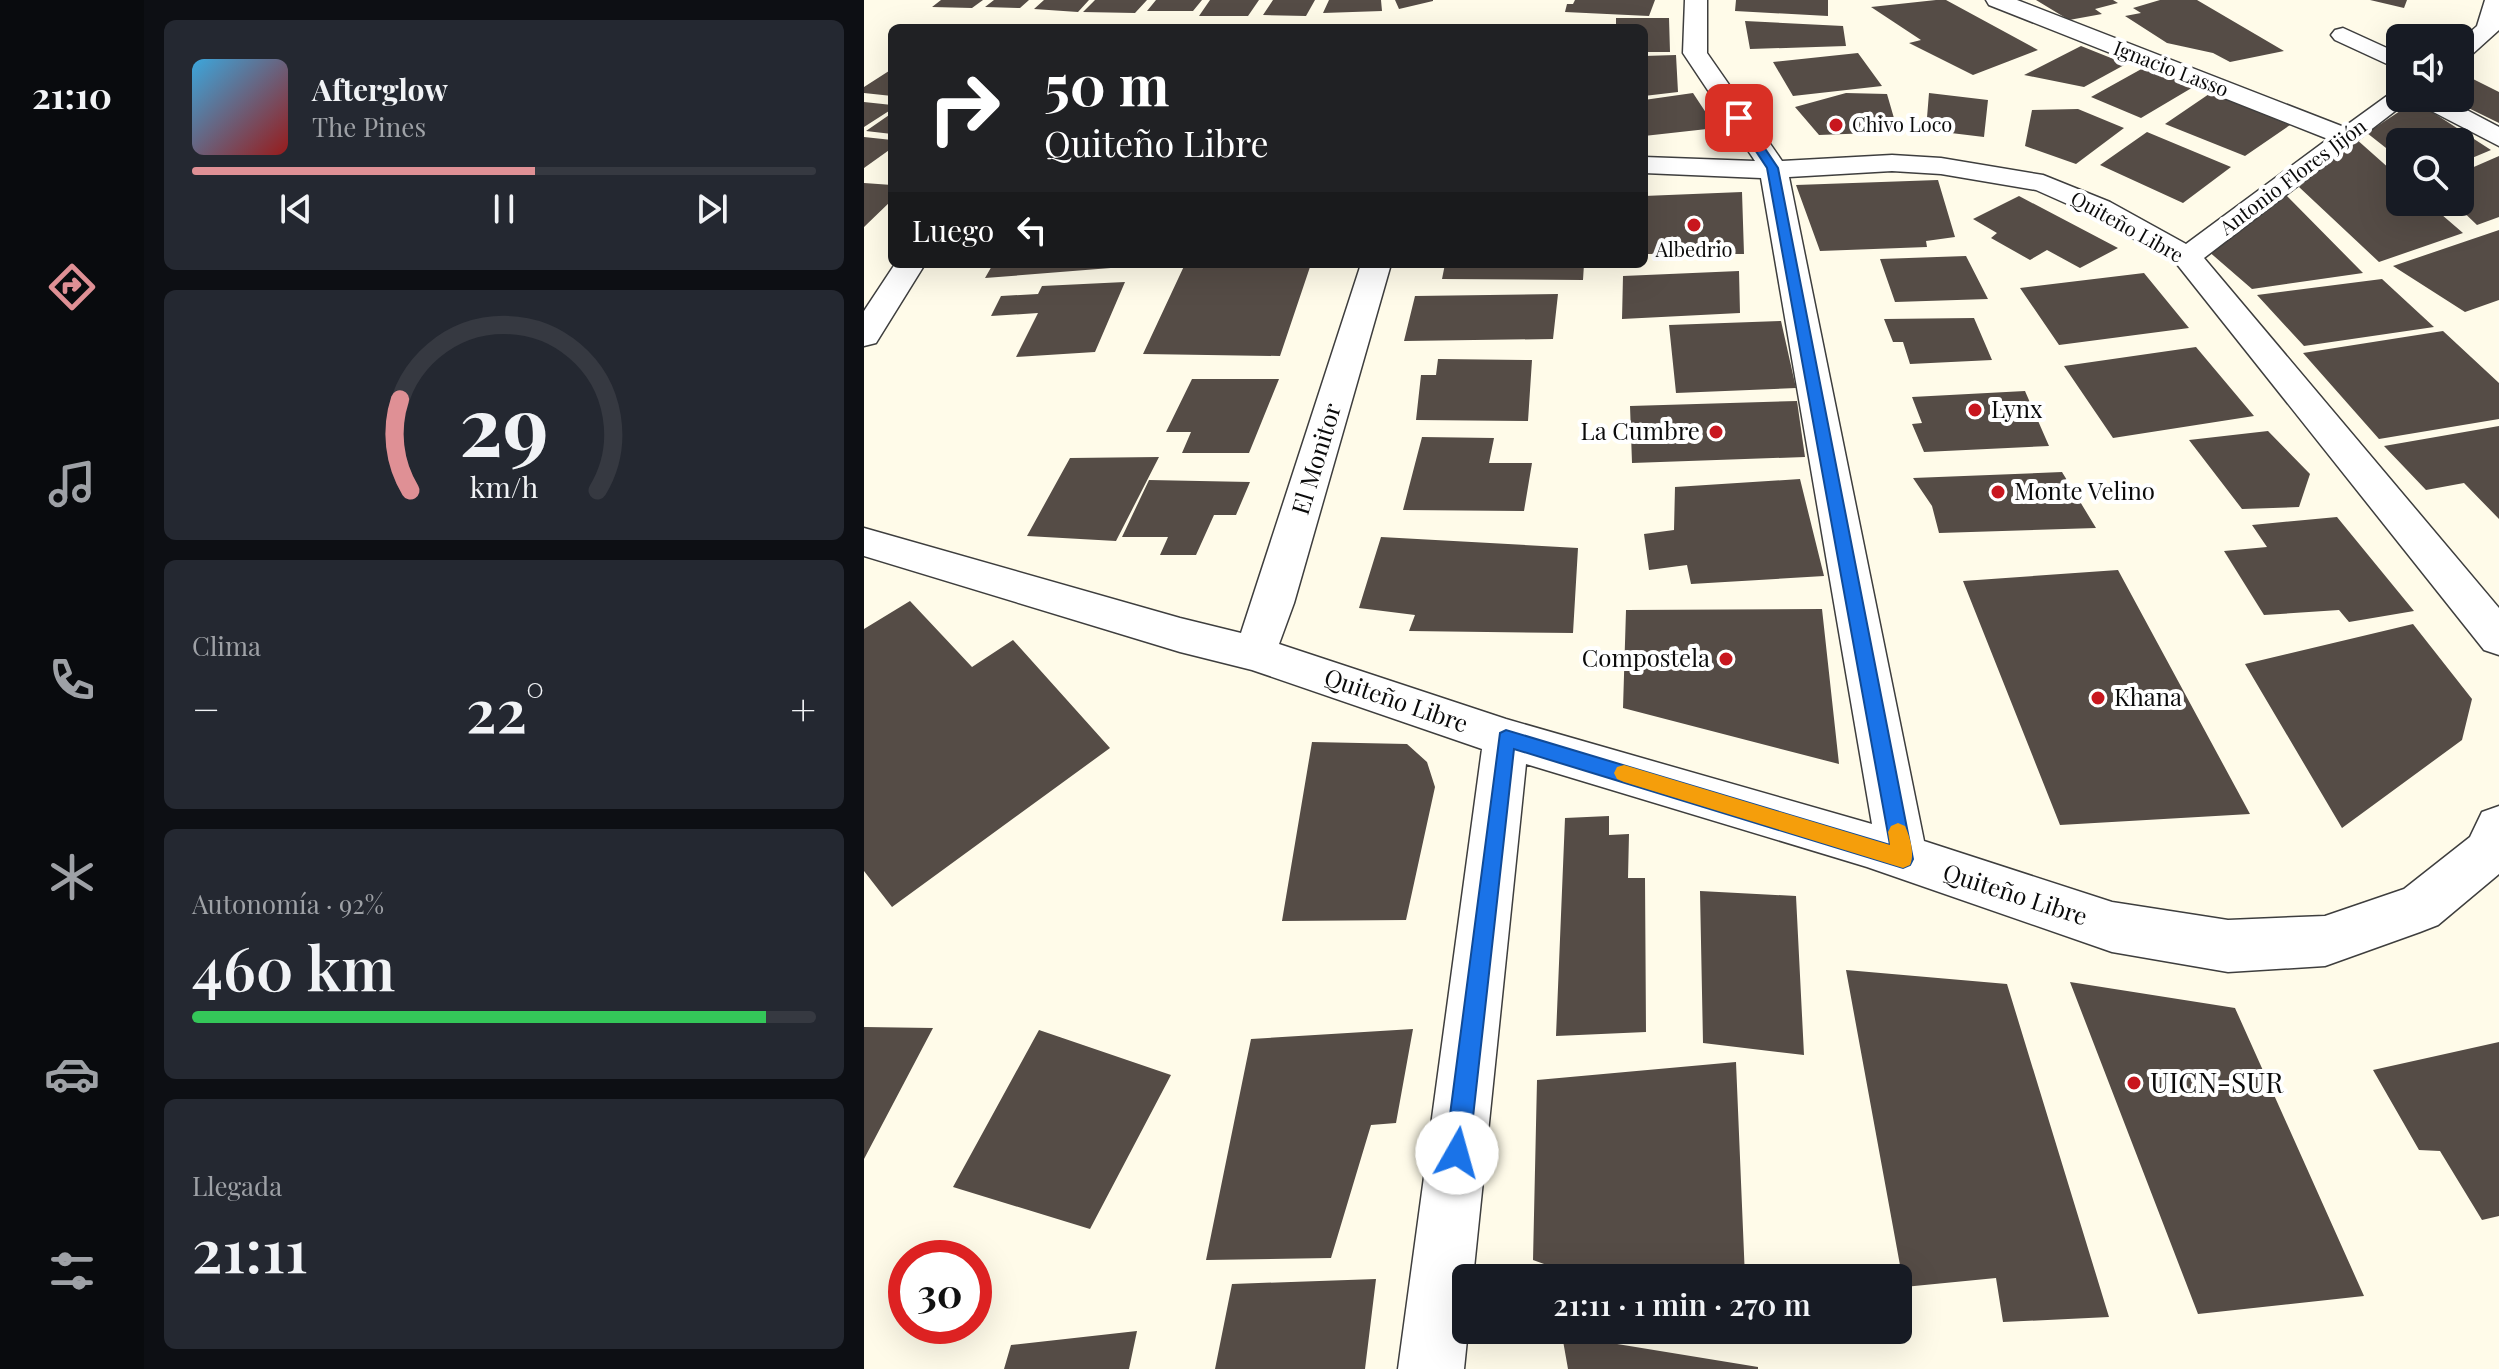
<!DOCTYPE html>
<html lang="es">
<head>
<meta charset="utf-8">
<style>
  body { margin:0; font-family:"Playfair Display",serif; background:#242831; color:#f1f3f6; height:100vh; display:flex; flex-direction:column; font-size:30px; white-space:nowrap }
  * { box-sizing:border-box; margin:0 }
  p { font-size:26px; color:#9ea1a6 }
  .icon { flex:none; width:44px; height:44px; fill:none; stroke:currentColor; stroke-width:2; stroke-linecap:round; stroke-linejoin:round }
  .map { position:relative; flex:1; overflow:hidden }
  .details { display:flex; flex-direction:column; gap:20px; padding:20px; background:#0d0f14; width:720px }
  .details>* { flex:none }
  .top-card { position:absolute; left:24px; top:24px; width:760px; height:244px; border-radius:12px; box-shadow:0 8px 32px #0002; background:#202124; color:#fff; overflow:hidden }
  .tools { position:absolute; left:1522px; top:24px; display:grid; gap:16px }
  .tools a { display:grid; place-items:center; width:88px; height:88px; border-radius:12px; background:#171b24; box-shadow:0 8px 32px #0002; font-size:40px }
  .speed { position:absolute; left:24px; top:1240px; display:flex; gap:16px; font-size:40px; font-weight:700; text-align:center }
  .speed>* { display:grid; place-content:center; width:104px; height:104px; border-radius:50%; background:#171b24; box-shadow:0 8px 32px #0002; line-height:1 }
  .speed .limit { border:12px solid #d22; background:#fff; color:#111 }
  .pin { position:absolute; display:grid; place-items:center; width:68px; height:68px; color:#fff; margin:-34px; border-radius:16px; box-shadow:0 4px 12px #0006 }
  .me { position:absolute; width:88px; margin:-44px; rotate:7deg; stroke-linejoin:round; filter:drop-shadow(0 0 6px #0008) }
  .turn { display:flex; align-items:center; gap:28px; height:168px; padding:0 24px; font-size:36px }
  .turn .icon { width:104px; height:104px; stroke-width:2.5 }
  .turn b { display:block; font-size:56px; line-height:68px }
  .then { display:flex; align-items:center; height:76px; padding:0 24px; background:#0003; gap:16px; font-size:30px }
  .big { font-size:60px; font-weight:600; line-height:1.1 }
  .details .widget { flex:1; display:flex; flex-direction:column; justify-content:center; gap:12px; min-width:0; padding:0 28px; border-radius:12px; background:#242831 }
  .details .dial { align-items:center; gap:0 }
  .dial svg { height:208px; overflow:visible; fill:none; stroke:#363941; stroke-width:7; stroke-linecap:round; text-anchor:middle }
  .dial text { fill:#f1f3f6; stroke:none }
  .song { display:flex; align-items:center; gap:24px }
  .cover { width:96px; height:96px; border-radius:12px; background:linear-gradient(135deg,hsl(200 70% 55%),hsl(0 70% 35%)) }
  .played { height:8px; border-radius:4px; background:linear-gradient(90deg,#df9095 55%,#363941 55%) }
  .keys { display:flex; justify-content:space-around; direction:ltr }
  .heat { display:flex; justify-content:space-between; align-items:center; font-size:44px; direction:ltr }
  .charge { height:12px; border-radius:6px; background:linear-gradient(90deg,#34c759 92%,#363941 0) }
  .trip { position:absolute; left:588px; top:1264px; width:460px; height:80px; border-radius:12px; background:#171b24; box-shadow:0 8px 32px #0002; font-weight:600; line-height:80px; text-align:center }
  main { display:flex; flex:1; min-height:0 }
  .tab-bar { display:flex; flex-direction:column; width:144px; justify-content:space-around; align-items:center; background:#090b0e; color:#9ea1a6 }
  .tab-bar .icon { width:56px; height:56px }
  .tab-bar .current { color:#df9095 }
  .tab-bar b { font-size:36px; color:#f1f3f6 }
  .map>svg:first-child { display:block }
  .building { fill:#554c46 }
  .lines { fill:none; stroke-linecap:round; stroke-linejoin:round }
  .minor-casing { stroke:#3e3e3e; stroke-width:3 }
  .minor { fill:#fff; fill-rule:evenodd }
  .route { fill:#1a73e8; stroke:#114b97; stroke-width:2 }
  .slow { fill:#f59e0b }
  .poi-dot { fill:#c8161e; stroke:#fff; stroke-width:3 }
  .labels { text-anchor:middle; stroke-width:8; stroke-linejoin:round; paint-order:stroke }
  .far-street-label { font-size:20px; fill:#0b0b0b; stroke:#fff }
  .far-poi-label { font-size:20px; fill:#0b0b0b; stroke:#fff; text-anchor:start }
  .poi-label { font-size:24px; fill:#0b0b0b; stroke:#fff; text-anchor:start }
  .street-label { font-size:24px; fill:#0b0b0b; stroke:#fff }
  .near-poi-label { font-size:28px; fill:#0b0b0b; stroke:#fff; text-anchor:start }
</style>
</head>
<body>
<main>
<nav class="tab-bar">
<b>21:10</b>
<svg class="icon current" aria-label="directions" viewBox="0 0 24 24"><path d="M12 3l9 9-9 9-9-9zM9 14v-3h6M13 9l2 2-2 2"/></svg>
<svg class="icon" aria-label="music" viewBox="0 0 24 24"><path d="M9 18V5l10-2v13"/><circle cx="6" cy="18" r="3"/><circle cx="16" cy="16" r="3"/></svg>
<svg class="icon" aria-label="phone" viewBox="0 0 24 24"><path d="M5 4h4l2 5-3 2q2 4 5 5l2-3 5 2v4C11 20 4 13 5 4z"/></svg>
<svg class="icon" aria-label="climate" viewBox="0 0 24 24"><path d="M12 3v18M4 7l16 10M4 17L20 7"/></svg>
<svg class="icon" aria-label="car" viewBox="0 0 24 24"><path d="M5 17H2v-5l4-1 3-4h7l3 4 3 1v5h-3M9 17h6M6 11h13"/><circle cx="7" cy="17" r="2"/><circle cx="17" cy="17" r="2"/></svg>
<svg class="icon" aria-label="filters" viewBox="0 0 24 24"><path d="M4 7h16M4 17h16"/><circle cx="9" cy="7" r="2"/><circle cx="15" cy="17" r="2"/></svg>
</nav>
<section class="details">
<div class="widget">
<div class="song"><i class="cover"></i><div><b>Afterglow</b><p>The Pines</p></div></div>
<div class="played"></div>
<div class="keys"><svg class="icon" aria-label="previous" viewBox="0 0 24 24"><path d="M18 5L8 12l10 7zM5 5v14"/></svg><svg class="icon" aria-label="pause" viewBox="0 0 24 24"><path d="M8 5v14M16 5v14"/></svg><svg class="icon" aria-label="next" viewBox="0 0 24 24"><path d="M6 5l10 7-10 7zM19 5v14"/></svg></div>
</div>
<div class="widget dial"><svg viewBox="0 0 100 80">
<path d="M14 69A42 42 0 1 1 86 69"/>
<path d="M14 69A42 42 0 0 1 10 34" stroke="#df9095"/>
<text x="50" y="56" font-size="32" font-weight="700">29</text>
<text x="50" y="72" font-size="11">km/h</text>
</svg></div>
<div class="widget"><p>Clima</p>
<div class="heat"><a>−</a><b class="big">22°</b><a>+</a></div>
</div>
<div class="widget"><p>Autonomía · 92%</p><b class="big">460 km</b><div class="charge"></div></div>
<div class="widget"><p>Llegada</p><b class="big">21:11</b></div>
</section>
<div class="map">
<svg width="1635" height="1369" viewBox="0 0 1635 1369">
  <rect width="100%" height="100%" fill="#fffbe9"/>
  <path class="building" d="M 77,0 L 119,0 L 108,8 L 68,7 Z
    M 130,0 L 165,0 L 156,8 L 121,7 Z
    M 180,0 L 225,0 L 214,12 L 170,9 Z
    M 231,0 L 283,0 L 271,13 L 219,12 Z
    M 292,0 L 338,0 L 329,11 L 283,11 Z
    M 346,0 L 395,0 L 384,16 L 335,16 Z
    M 409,0 L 451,0 L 442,16 L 399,15 Z
    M 465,0 L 517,0 L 518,11 L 459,13 Z
    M 531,0 L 569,0 L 569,1 L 535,9 Z
    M 711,0 L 791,0 L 785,16 L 701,12 L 703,4 L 709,4 Z
    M 872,0 L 964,0 L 964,16 L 871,11 Z
    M 1072,0 L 1082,0 L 1174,50 L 1109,75 L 1045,43 L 1057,40 L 1007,7 Z
    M 1172,0 L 1249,0 L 1254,3 L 1231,9 L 1238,14 L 1205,20 Z
    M 1296,0 L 1333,0 L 1420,51 L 1366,62 L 1349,53 L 1303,43 L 1261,16 L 1277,13 L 1269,8 Z
    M 1506,0 L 1543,0 L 1540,8 Z
    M 752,18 L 805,18 L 806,52 L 780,52 L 780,28 L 752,28 Z
    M 881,21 L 979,26 L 982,46 L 886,49 Z
    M 1217,46 L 1262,64 L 1220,87 L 1160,75 Z
    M 994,53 L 1018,86 L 929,96 L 909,62 Z
    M 812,55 L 814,92 L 780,96 L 780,56 Z
    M 1281,67 L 1331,86 L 1277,118 L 1227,97 Z
    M 28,69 L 28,96 L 0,93 L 0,87 Z
    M 1609,79 L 1635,92 L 1635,123 L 1584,98 L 1596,98 L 1596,83 Z
    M 1348,92 L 1426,125 L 1381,156 L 1301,124 Z
    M 829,93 L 852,128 L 780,136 L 780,100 Z
    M 982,93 L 1023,94 L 1034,132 L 955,135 L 931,107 Z
    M 1065,93 L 1124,100 L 1120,137 L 1062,130 Z
    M 1551,101 L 1627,150 L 1596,163 L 1596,142 L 1536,142 L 1536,159 L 1503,133 Z
    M 0,102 L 28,105 L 28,109 L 0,127 Z
    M 1214,109 L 1260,128 L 1212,164 L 1161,146 L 1168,110 Z
    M 28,113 L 28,134 L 2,131 Z
    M 1283,132 L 1367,167 L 1319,203 L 1236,165 Z
    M 0,137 L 28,140 L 28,148 L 0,168 Z
    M 1491,138 L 1536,178 L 1536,202 L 1563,202 L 1599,233 L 1515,262 L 1435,187 Z
    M 1635,156 L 1635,217 L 1613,225 L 1589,202 L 1596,202 L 1596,173 Z
    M 1074,180 L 1091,237 L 1062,241 L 1063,247 L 956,251 L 932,185 Z
    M 0,183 L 28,185 L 28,200 L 0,227 Z
    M 878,192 L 880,254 L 780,254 L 780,196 Z
    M 1420,193 L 1499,273 L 1388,289 L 1343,250 Z
    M 1155,196 L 1254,248 L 1216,268 L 1183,250 L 1166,260 L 1127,238 L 1133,233 L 1109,219 Z
    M 1635,230 L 1635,300 L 1601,312 L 1529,266 Z
    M 1102,256 L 1124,299 L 1031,302 L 1016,259 Z
    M 129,264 L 272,264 L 272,266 L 121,278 Z
    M 321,264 L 447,264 L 416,356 L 279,354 Z
    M 581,264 L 720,264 L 719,280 L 578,279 Z
    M 875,271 L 876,313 L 758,319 L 759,276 Z
    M 1280,273 L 1325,328 L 1195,345 L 1156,288 Z
    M 1518,279 L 1570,327 L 1440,346 L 1393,295 Z
    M 261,282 L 231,352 L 152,357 L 174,313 L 127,316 L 137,296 L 174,294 L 178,286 Z
    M 694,294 L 689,339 L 540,341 L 551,296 Z
    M 1110,318 L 1128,360 L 1046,364 L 1039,342 L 1029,342 L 1020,319 Z
    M 917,321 L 932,388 L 812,393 L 805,325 Z
    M 1579,331 L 1635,383 L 1635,419 L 1515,439 L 1439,353 Z
    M 1332,347 L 1390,416 L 1249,438 L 1200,366 Z
    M 574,359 L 668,360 L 664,421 L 552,420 L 557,375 L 572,375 Z
    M 328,379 L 415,379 L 385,453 L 318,453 L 327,432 L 302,432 Z
    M 1161,391 L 1185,446 L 1060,452 L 1048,424 L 1058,423 L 1048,397 Z
    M 933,401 L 941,457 L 768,463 L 766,406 Z
    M 1635,426 L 1635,519 L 1600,483 L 1562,490 L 1520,446 Z
    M 1404,431 L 1446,474 L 1435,507 L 1378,509 L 1325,440 Z
    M 558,437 L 630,438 L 625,463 L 668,463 L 660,511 L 539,510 Z
    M 295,457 L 252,541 L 163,536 L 206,458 Z
    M 1198,472 L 1232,528 L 1075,533 L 1068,506 L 1049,478 Z
    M 936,479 L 960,576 L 827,584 L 823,565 L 785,570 L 780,534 L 810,530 L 811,487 Z
    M 285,480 L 386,482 L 372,515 L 350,515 L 332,555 L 296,555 L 304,537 L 258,537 Z
    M 1473,517 L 1550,611 L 1485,622 L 1475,610 L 1400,615 L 1360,551 L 1403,547 L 1388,525 Z
    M 517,537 L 714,548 L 709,633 L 545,631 L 551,615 L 495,608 Z
    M 1254,570 L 1386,814 L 1196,825 L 1099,581 Z
    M 46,601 L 108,667 L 149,640 L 246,748 L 28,907 L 0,871 L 0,629 Z
    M 958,609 L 975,764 L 759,708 L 762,610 Z
    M 1549,624 L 1608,699 L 1598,740 L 1478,828 L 1381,664 Z
    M 448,742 L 543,744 L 563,762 L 571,787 L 542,920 L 418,921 Z
    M 745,816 L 745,835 L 765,834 L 764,878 L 781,878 L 782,1032 L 692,1036 L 701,818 Z
    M 836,891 L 932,896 L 940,1055 L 839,1043 Z
    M 982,970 L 1143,984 L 1245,1317 L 1139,1322 L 1132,1278 L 1040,1287 Z
    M 1206,982 L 1371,1008 L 1500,1296 L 1334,1314 Z
    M 0,1027 L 69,1028 L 0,1159 Z
    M 549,1029 L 532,1123 L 507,1125 L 467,1258 L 342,1260 L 387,1039 Z
    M 175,1030 L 307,1075 L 226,1229 L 89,1187 Z
    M 1635,1042 L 1635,1216 L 1618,1220 L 1576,1151 L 1555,1150 L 1509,1070 Z
    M 872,1062 L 881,1278 L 705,1278 L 705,1273 L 669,1260 L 673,1080 Z
    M 512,1279 L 501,1369 L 351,1369 L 368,1284 Z
    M 273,1331 L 265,1369 L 140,1369 L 147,1345 Z
    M 698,1335 L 894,1367 L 894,1369 L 704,1369 Z"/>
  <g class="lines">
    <g class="minor-casing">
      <path id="minor" d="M 821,0 L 843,0 L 843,53 L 918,161 L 1028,155 L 1077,158 L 1179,175 L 1246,202 L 1322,244 L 1464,139 L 1125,5 L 1122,0 L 1153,0 L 1480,127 L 1527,93 L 1536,90 L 1536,98 L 1580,98 L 1635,127 L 1635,146 L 1552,103 L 1548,98 L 1340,258 L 1635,608 L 1635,655 L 1620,650 L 1312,263 L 1226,214 L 1172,190 L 1077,174 L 1028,171 L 925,177 L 1060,841 L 1248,902 L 1364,920 L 1461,916 L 1540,889 L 1606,837 L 1618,812 L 1635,806 L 1635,874 L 1574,925 L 1556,932 L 1461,966 L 1364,972 L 1248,952 L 1003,867 L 662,764 L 609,1278 L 602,1278 L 604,1330 L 600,1369 L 534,1369 L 618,749 L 388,670 L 316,652 L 0,556 L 0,528 L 316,618 L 377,633 L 497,264 L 527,264 L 430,603 L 415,644 L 642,719 L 1008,824 L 897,178 L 780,173 L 780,157 L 891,161 L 819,53 Z
        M 1621,0 L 1635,0 L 1635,30 L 1604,58 L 1596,60 L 1596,41 L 1613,26 Z
        M 1479,28 L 1536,54 L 1536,70 L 1471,40 L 1467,35 L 1471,30 Z
        M 31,264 L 61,264 L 12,343 L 0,346 L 0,311 Z"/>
    </g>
    <use href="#minor" class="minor"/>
  </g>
  <path class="route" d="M 871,116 L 879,116 L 914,168 L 1049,859 L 1046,865 L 1039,868 L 650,749 L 605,1153 L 601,1161 L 593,1165 L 584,1161 L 581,1153 L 636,733 L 642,730 L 1026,845 L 903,168 L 870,118 Z"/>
  <path class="slow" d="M 760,765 L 1026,845 L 1024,832 L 1027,826 L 1034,823 L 1041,826 C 1046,837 1051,854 1046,865 L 1039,868 L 760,782 L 753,779 L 750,773 L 753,767 Z"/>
  <g class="poi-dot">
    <circle cx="972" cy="125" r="8"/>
    <circle cx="830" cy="225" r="8"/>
    <circle cx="1111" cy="410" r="8"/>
    <circle cx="852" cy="432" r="8"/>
    <circle cx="1134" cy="492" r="8"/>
    <circle cx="862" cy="659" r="8"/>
    <circle cx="1234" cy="698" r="8"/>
    <circle cx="1270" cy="1083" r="8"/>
  </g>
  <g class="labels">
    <g class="far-street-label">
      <text transform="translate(1307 69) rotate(21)" y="7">Ignacio Lasso</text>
      <text transform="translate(1429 177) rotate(-37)" y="7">Antonio Flores Jijón</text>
      <text transform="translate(1263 227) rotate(29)" y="7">Quiteño Libre</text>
    </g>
    <g class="far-poi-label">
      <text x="988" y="132">Chivo Loco</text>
      <text x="830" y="257" text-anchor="middle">Albedrio</text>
    </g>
    <g class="poi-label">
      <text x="1127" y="418">Lynx</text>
      <text x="836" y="440" text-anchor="end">La Cumbre</text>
      <text x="1150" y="500">Monte Velino</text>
      <text x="846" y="667" text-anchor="end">Compostela</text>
      <text x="1250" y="706">Khana</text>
    </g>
    <g class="street-label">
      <text transform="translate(453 459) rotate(-73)" y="8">El Monitor</text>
      <text transform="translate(532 701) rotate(19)" y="8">Quiteño Libre</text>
      <text transform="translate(1151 895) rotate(18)" y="8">Quiteño Libre</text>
    </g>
    <g class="near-poi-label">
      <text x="1286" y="1093">UICN-SUR</text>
    </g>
  </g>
</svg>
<div class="tools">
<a><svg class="icon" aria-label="sound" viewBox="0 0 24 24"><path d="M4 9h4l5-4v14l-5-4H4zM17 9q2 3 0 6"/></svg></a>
<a><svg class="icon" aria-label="search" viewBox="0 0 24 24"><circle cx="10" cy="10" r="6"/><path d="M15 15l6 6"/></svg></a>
</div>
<div class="speed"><div class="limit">30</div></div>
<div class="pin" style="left:875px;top:118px;background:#d93025"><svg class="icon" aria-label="arrive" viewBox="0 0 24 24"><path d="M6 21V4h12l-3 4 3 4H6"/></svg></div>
<svg class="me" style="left:593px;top:1153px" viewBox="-20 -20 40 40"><circle r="19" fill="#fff"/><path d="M0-13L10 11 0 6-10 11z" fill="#1a73e8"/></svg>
<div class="trip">21:11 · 1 min · 270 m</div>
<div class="top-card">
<div class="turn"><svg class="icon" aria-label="right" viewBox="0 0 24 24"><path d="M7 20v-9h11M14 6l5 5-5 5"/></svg><div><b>50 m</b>Quiteño Libre</div></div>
<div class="then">Luego<svg class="icon" aria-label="left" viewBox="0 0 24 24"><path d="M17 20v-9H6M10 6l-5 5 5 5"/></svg></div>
</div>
</div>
</main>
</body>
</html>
